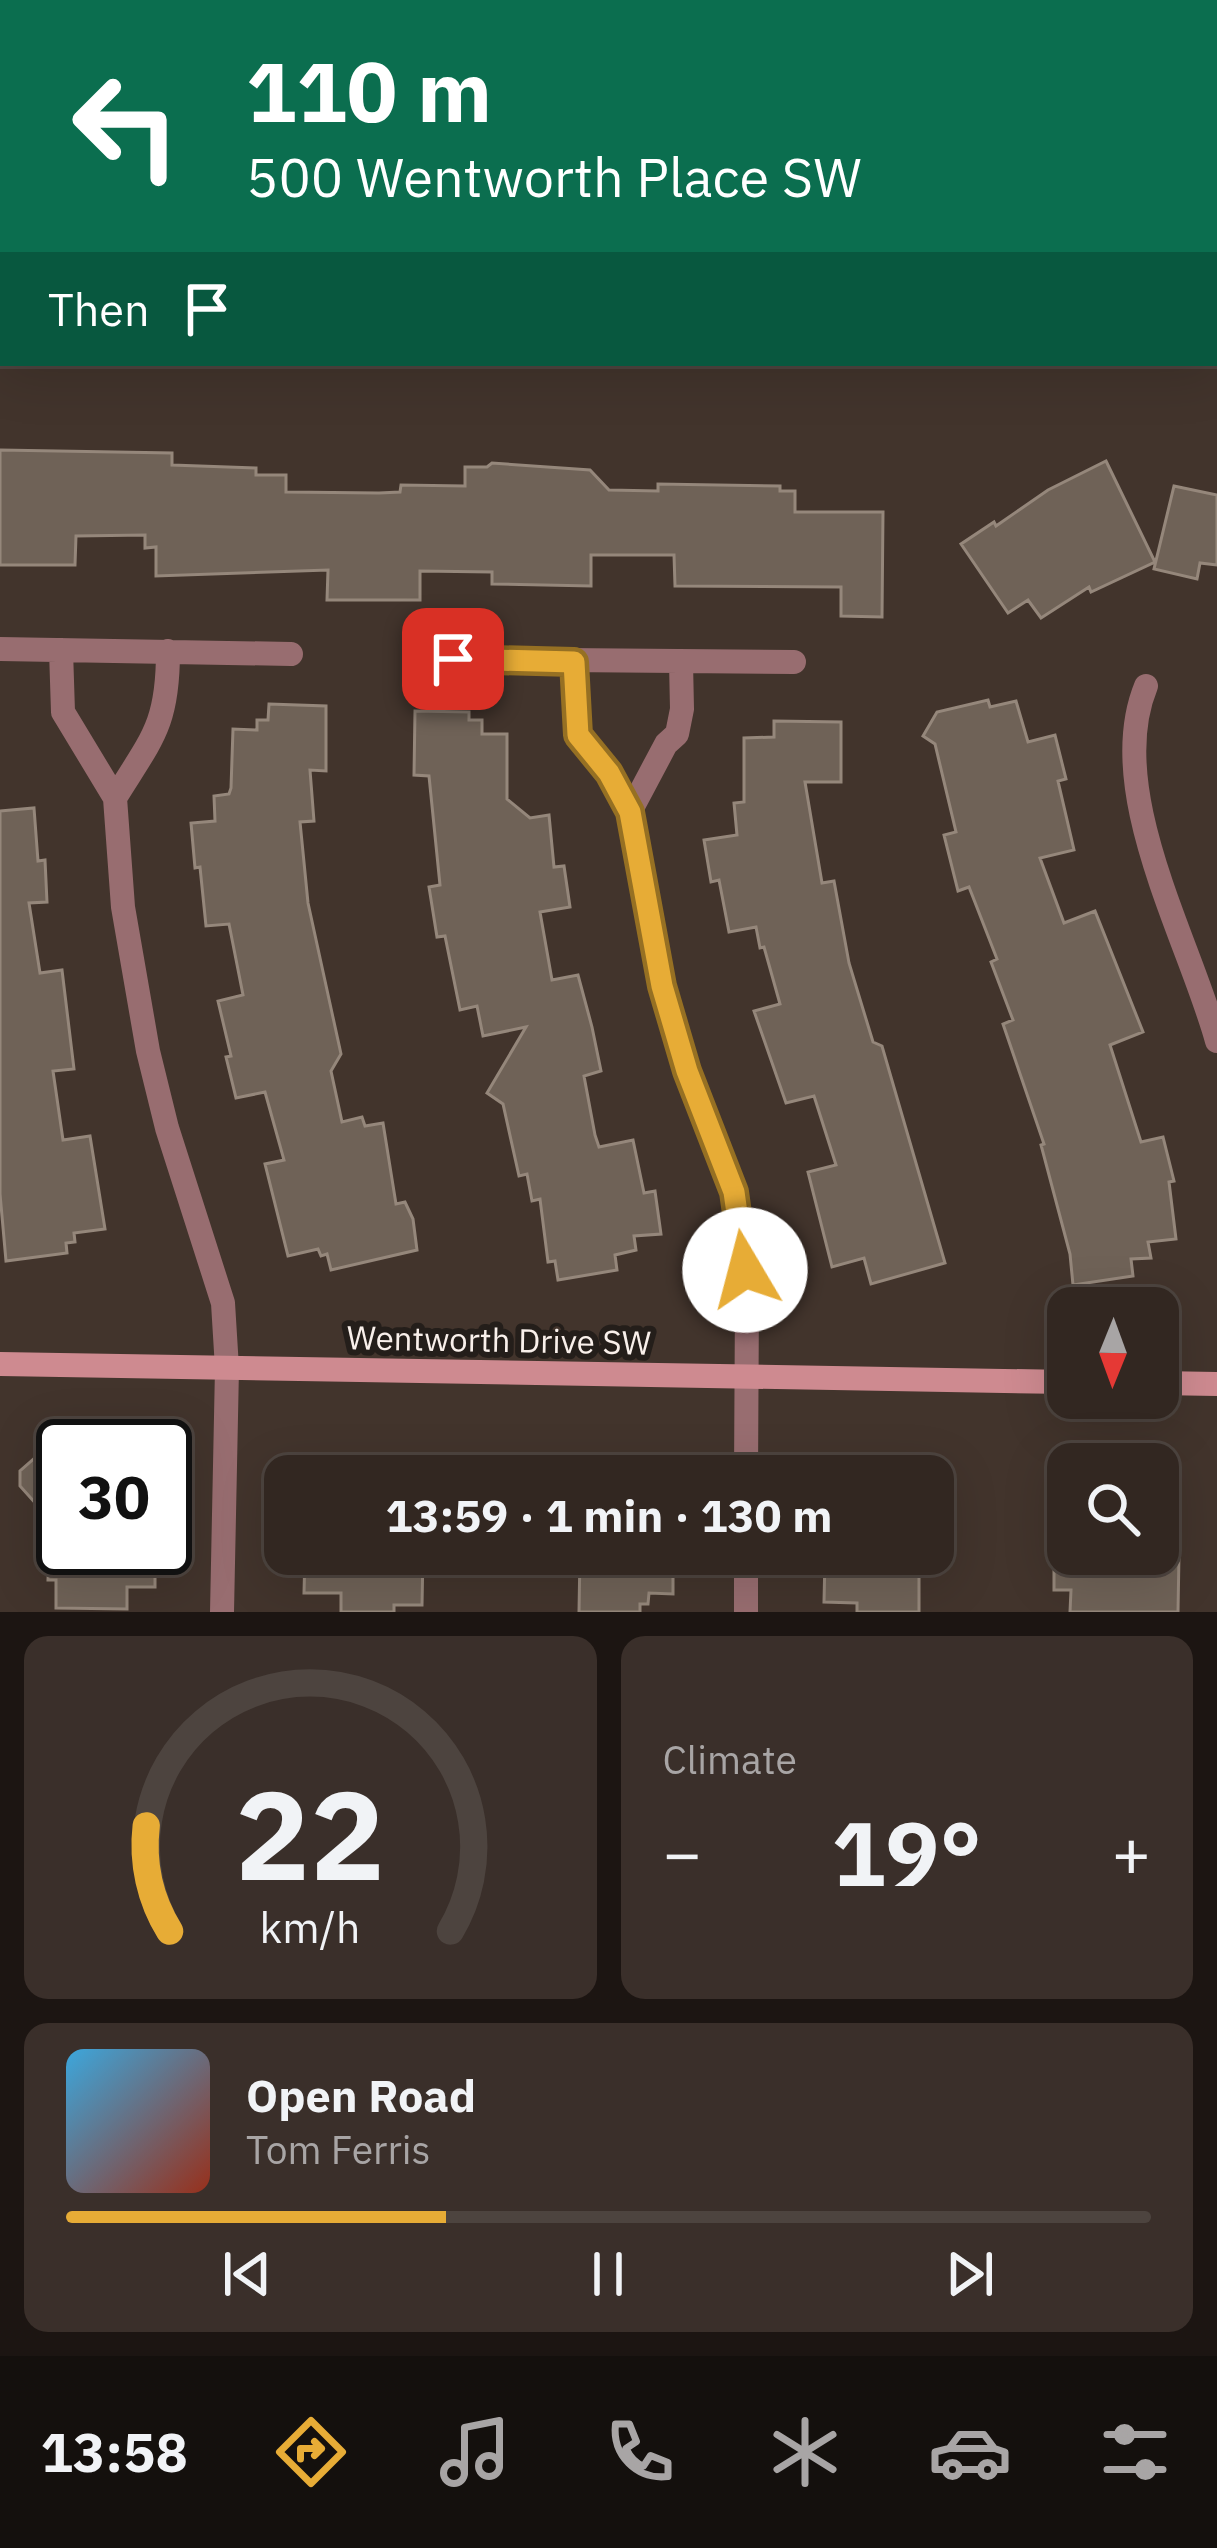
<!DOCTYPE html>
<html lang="en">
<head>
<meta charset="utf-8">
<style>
  body { margin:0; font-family:"IBM Plex Sans",sans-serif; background:#3a2f2a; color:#f1f3f6; height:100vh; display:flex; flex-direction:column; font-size:45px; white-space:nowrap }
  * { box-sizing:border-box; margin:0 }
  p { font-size:39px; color:#a8a5a5 }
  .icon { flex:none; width:66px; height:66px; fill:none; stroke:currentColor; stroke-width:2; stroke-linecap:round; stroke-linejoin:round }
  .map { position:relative; height:1612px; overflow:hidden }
  .side { display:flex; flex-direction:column; gap:24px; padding:24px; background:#1c1512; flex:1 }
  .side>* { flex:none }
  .banner { position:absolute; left:0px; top:0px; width:1218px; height:366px; box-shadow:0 12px 48px #0002,0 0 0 3px #4d443f; background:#0b6e4f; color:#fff; overflow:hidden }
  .needle { width:78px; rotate:181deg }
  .buttons { position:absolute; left:1047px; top:1287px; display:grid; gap:24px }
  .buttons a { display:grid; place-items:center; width:132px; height:132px; border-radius:24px; background:#322721; box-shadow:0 12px 48px #0002,0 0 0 3px #4d443f; font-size:60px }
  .speed { position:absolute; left:36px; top:1419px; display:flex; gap:24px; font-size:60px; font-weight:700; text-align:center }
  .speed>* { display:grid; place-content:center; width:156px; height:156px; border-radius:50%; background:#322721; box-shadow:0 12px 48px #0002,0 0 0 3px #4d443f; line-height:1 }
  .speed .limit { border:6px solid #111; border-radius:18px; background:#fff; color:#111 }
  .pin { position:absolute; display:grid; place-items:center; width:102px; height:102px; color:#fff; margin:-51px; border-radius:24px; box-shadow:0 6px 18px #0006 }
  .me { position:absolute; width:132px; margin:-66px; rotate:352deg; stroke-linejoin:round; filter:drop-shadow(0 0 9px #0008) }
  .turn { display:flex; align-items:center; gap:42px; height:252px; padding:0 48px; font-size:54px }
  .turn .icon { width:156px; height:156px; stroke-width:2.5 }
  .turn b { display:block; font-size:84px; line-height:102px }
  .then { display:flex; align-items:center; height:114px; padding:0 48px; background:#0003; gap:24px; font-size:45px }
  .big { font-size:90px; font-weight:800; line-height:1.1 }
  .side .card { flex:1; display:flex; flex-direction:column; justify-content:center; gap:18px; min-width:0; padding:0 42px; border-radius:24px; background:#3a2f2a }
  .side .dial { align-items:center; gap:0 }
  .dial svg { height:312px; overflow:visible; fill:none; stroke:#4d443f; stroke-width:7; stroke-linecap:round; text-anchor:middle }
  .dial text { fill:#f1f3f6; stroke:none }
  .song { display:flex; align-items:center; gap:36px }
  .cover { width:144px; height:144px; border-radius:18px; background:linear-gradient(135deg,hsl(200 70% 55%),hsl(10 70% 35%)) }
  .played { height:12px; border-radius:6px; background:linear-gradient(90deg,#e7ac36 35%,#4d443f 35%) }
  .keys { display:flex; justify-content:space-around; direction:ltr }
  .heat { display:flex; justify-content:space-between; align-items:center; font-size:66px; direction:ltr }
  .side .tiles { flex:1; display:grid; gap:24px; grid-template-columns:1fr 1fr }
  .card:last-child { grid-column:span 2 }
  .trip { position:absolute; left:264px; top:1455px; width:690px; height:120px; border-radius:24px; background:#322721; box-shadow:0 12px 48px #0002,0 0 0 3px #4d443f; font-weight:800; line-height:120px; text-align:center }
  .tabs { display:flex; height:192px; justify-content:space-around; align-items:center; background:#14100d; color:#a8a5a5 }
  .tabs .icon { width:84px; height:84px }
  .tabs .current { color:#e7ac36 }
  .tabs b { font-size:54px; color:#f1f3f6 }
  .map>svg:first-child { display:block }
  .building { fill:#6f6257; stroke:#95877b; stroke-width:3 }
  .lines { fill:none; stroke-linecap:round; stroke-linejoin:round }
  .street { stroke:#986d70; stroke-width:24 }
  .secondary { stroke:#ce8a90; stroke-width:24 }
  .route-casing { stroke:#967023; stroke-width:30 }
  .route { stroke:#e7ac36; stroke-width:21 }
  .labels { text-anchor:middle; stroke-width:12; stroke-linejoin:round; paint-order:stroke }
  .street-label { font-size:33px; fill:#f9f0eb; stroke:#241e1a }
</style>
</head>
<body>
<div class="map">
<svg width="1217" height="1612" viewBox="0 0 1217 1612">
  <rect width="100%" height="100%" fill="#42342c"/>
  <path class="building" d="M 0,450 L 172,453 L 172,465 L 256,468 L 256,475 L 286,475 L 286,492 L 379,493 L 400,492 L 401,485 L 465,486 L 465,467 L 487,467 L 492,463 L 590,470 L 609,490 L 658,491 L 658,484 L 780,486 L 780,491 L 795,491 L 795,512 L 883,512 L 882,617 L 841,616 L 841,587 L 675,586 L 674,555 L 591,555 L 591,586 L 492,584 L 492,572 L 420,571 L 420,600 L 327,600 L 328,570 L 156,576 L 156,547 L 145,548 L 145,535 L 76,536 L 75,565 L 0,565 Z
    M 1106,461 L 1155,562 L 1091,592 L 1089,587 L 1041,618 L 1028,600 L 1008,613 L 961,544 L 994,522 L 996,526 L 1048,490 Z
    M 1174,486 L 1217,495 L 1217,565 L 1200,563 L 1197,579 L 1154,569 Z
    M 988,700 L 990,707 L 1016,701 L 1028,742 L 1055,735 L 1066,779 L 1058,781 L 1074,850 L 1040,858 L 1064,923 L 1095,911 L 1143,1032 L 1110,1045 L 1141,1142 L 1163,1137 L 1174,1181 L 1169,1182 L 1176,1239 L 1148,1242 L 1151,1258 L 1131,1259 L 1133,1276 L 1073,1285 L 1070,1254 L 1041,1145 L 1044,1144 L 1003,1024 L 1013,1020 L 991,962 L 997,959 L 969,887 L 958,891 L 944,835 L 956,832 L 935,744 L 923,736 L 937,712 Z
    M 269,704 L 326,706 L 326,771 L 310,770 L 314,821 L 300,822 L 308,903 L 341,1054 L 331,1071 L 342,1122 L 362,1117 L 365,1126 L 383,1123 L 396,1204 L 405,1202 L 413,1219 L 417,1250 L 331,1270 L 327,1254 L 321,1256 L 318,1249 L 288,1256 L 265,1164 L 284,1160 L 265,1092 L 236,1098 L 226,1057 L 231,1056 L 218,1001 L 243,995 L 229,924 L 206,926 L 200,867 L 195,868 L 191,823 L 215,821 L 214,796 L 229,794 L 231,788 L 233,729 L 257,730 L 257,720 L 268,720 Z
    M 415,711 L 469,712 L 469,720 L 482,720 L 482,734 L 507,734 L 507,799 L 530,818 L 549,815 L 554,867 L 564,866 L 570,907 L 540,912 L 552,980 L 578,975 L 592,1027 L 601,1071 L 584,1076 L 595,1135 L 599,1147 L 633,1140 L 644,1193 L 655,1191 L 661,1234 L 634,1236 L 636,1250 L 615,1255 L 617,1270 L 558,1280 L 555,1261 L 548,1262 L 540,1199 L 532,1201 L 527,1174 L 519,1176 L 503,1104 L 487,1093 L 526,1027 L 483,1036 L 477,1006 L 460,1010 L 445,936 L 437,937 L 429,887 L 440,885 L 429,776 L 414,775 Z
    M 774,721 L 841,722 L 841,782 L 805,782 L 822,883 L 834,881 L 849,963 L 873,1042 L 882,1046 L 945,1263 L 871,1284 L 864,1258 L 832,1267 L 808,1172 L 836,1165 L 814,1096 L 786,1103 L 754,1011 L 780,1004 L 764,947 L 760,948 L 756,927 L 729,932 L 719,880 L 711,882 L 704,840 L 737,835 L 734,803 L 744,802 L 744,738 L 774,737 Z
    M 34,808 L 38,861 L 45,860 L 47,902 L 29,903 L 40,973 L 62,970 L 74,1069 L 53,1071 L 63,1140 L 90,1136 L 105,1229 L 74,1233 L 75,1242 L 66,1243 L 67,1253 L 6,1261 L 0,1194 L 0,811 Z
    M 37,1456 L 63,1457 L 63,1534 L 20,1486 L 20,1471 Z
    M 49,1548 L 155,1548 L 155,1587 L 127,1587 L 127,1609 L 56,1608 L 56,1580 L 48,1580 Z
    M 305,1554 L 423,1554 L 422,1605 L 394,1605 L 394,1612 L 341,1612 L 341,1593 L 304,1593 Z
    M 580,1554 L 673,1554 L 673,1594 L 649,1593 L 648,1604 L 640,1604 L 640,1612 L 579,1612 Z
    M 1054,1554 L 1179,1554 L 1178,1612 L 1070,1612 L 1071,1590 L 1054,1590 Z
    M 825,1558 L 919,1564 L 919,1612 L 857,1612 L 857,1603 L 824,1602 Z"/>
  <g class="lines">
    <path class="street" d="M 0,649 L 291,654
      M 61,650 L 63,712 L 115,798 L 123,907 L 148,1051 L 167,1128 L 223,1303 L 227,1368 L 222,1612
      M 453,659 L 794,662
      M 574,662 L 578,735 L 609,773 L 630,812 L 662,986 L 687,1071 L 734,1192 L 744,1243 L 747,1296 L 746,1476
      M 1146,686 C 1103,790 1189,939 1217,1041
      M 115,798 C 152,738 168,725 168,651
      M 630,812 L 666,744 L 677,734 L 682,709 L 681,662
      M 746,1612 L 746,1554"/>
    <path class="secondary" d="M 0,152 L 3,152
      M 1215,168 L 1217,168
      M 0,262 L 3,262
      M 1215,283 L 1217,283
      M 0,1364 L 1068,1382
      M 1158,1383 L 1217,1384"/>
  </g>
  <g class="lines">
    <g class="route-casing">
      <path id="route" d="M 453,659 L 574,662 L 578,735 L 609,773 L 630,812 L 662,986 L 687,1071 L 734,1192 L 745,1270"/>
    </g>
    <use href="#route" class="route"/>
  </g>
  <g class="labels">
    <g class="street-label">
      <text transform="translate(499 1340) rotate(1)" y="12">Wentworth Drive SW</text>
    </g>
  </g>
</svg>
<div class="buttons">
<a><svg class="needle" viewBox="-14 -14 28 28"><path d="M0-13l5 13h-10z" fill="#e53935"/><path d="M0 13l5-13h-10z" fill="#a8a5a5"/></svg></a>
<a><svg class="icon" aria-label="search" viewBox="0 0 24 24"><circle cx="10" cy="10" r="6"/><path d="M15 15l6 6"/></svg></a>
</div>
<div class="speed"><div class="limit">30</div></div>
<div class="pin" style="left:453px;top:659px;background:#d93025"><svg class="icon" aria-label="arrive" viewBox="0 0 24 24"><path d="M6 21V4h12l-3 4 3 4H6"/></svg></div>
<svg class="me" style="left:745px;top:1270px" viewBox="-20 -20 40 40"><circle r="19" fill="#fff"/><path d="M0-13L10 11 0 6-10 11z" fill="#e7ac36"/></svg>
<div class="trip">13:59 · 1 min · 130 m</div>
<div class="banner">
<div class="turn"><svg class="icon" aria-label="left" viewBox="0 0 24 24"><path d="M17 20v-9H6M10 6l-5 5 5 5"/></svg><div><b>110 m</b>500 Wentworth Place SW</div></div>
<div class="then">Then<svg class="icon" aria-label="arrive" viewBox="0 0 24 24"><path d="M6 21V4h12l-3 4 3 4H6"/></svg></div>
</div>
</div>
<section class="side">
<div class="tiles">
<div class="card dial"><svg viewBox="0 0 100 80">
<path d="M14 69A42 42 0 1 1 86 69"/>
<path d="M14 69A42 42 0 0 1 8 42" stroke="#e7ac36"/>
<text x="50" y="56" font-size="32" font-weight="700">22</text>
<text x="50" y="72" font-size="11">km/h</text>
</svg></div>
<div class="card"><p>Climate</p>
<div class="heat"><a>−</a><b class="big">19°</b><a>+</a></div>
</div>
<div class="card">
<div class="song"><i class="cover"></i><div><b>Open Road</b><p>Tom Ferris</p></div></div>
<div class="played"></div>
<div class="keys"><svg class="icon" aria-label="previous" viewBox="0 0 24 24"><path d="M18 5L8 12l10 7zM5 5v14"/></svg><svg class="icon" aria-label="pause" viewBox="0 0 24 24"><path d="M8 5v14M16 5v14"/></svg><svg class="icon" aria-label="next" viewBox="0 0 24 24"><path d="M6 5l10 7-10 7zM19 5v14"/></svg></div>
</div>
</div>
</section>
<nav class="tabs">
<b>13:58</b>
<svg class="icon current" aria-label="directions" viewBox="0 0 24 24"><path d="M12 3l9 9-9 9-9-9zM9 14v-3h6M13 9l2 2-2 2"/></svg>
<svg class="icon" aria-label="music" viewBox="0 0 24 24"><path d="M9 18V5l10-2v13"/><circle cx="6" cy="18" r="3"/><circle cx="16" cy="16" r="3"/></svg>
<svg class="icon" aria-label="phone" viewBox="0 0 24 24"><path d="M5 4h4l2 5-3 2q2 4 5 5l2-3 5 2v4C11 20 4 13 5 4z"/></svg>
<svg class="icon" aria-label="climate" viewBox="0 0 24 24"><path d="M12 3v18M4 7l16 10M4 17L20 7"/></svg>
<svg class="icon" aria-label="car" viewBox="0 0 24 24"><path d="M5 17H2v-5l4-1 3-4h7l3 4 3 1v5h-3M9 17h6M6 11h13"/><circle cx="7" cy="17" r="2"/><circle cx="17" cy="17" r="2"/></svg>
<svg class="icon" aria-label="filters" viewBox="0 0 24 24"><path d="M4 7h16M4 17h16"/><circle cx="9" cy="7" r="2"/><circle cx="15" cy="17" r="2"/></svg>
</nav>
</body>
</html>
